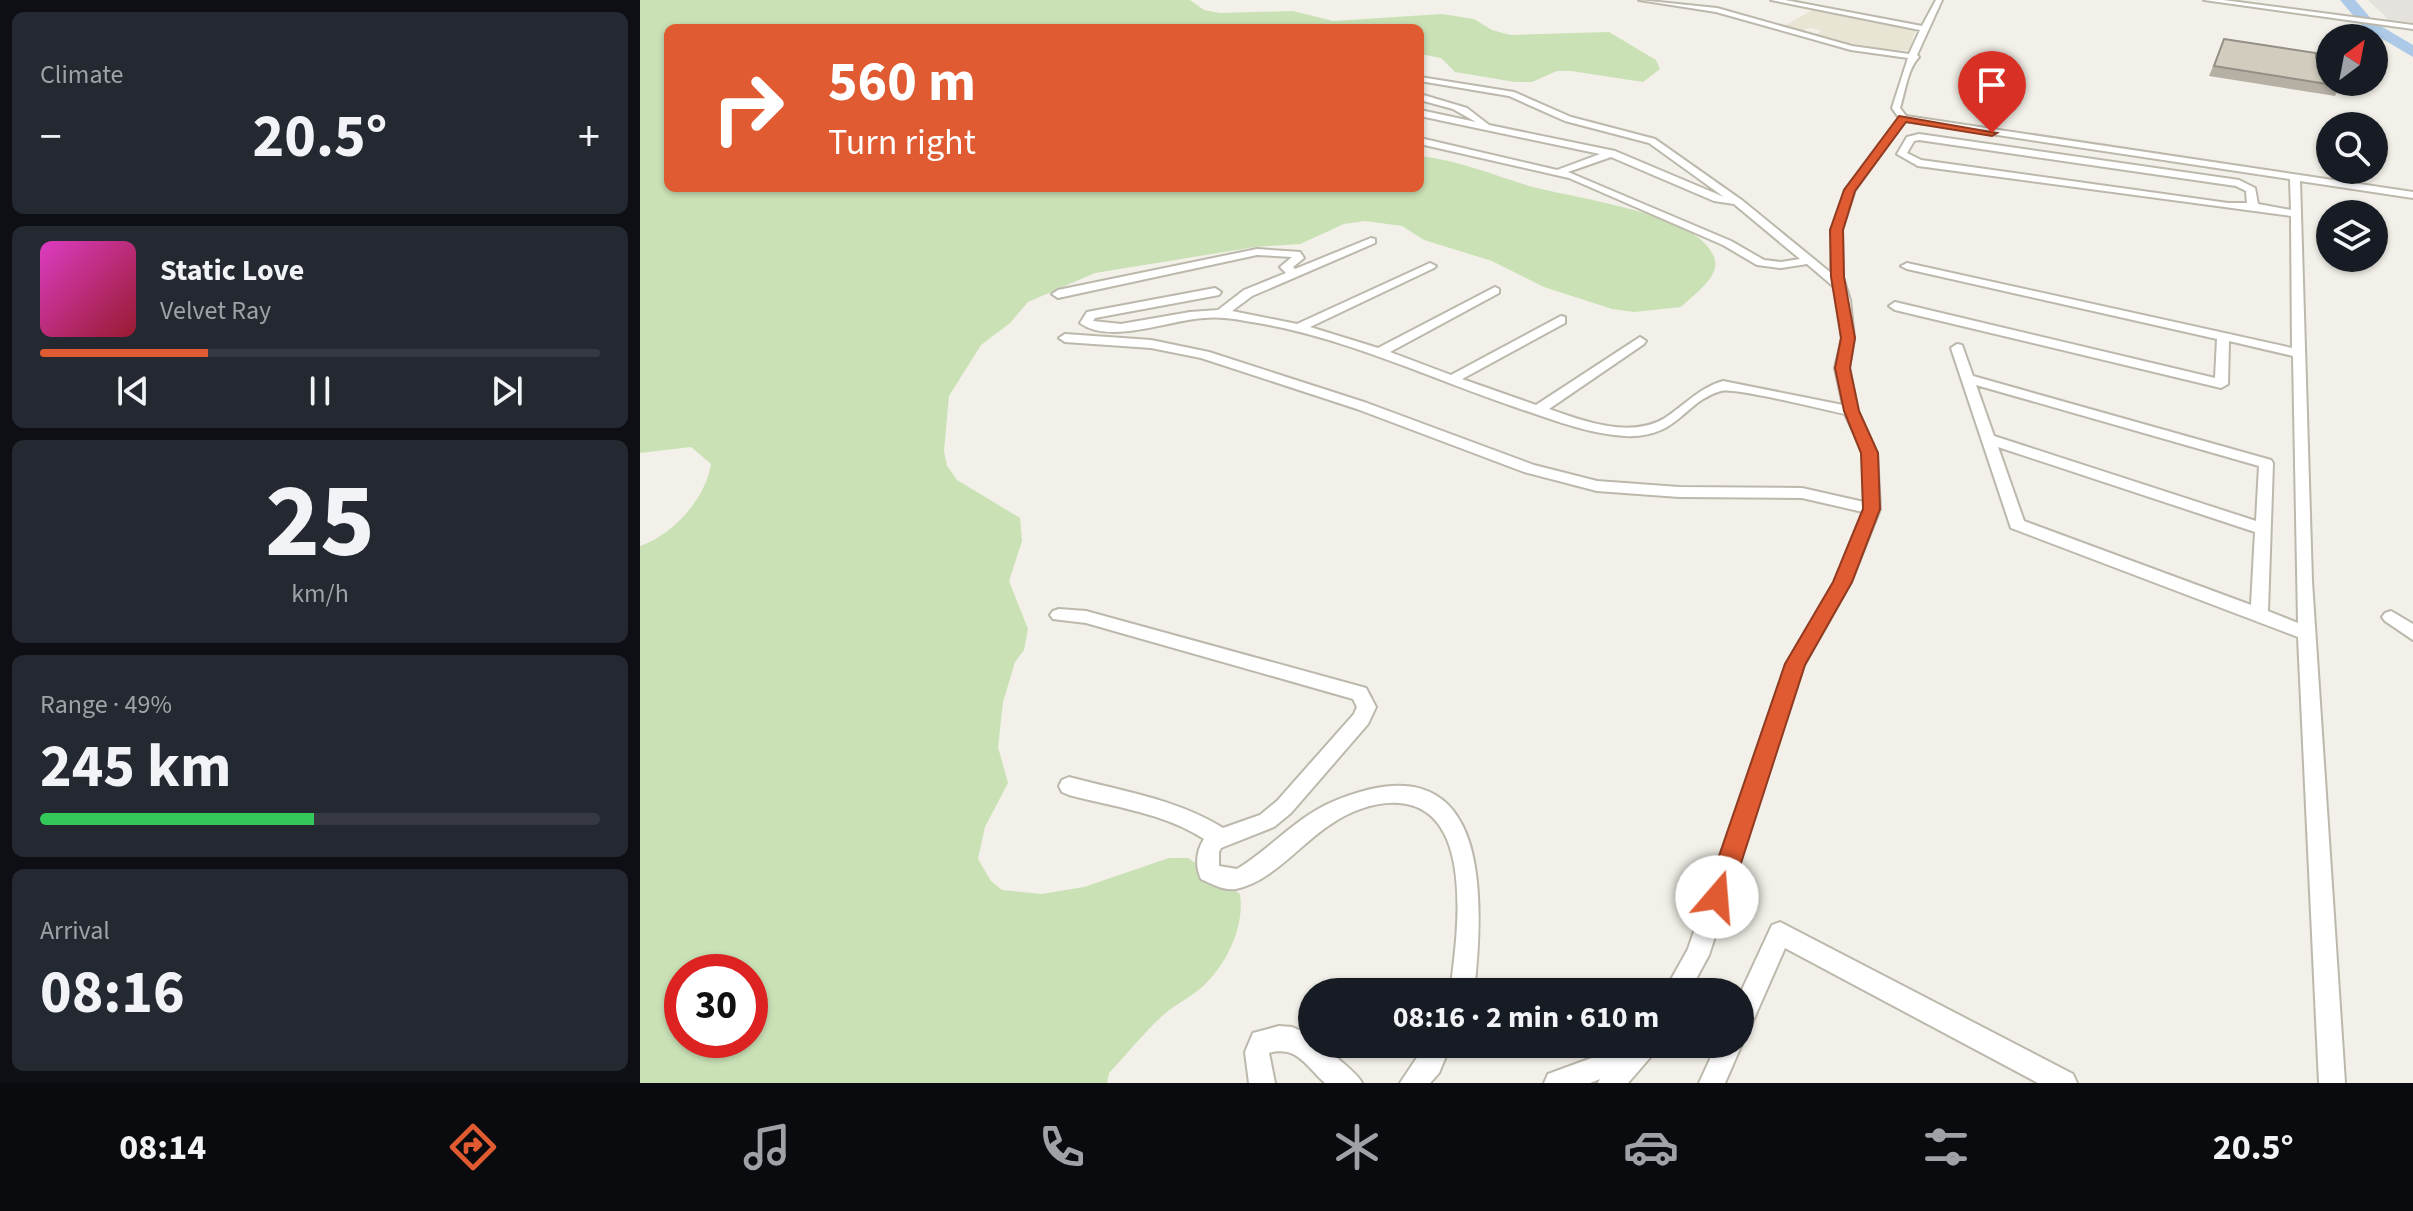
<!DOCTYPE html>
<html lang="en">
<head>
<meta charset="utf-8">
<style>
  body { margin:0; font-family:"Source Sans 3",sans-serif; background:#242831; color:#f1f3f6; height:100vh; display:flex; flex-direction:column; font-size:30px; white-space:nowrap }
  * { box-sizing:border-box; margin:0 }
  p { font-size:26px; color:#9ea1a6 }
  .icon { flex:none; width:44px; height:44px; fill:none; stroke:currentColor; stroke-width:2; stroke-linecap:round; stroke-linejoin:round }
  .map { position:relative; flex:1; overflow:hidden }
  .details { display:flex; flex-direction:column; gap:12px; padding:12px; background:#0d0f14; width:640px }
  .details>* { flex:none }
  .top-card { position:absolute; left:24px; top:24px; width:760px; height:168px; border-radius:12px; box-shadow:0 2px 6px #0004; background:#e05b31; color:#fff; overflow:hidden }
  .needle { width:52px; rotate:32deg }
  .tools { position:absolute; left:1676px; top:24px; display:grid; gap:16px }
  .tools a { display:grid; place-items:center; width:72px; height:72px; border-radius:50%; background:#171b24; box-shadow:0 2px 6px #0004; font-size:40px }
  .speed { position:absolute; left:24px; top:954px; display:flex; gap:16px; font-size:40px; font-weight:700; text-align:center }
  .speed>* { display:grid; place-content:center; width:104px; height:104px; border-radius:50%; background:#171b24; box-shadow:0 2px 6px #0004; line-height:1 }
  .speed .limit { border:12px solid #d22; background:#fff; color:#111 }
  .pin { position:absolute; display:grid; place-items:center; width:68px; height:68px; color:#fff; margin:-82px -34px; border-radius:50% 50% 50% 0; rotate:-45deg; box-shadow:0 0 8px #0007 }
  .pin .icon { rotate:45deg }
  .me { position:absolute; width:88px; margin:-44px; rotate:18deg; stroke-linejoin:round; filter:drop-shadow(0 0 6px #0008) }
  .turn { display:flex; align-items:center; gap:28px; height:168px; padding:0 32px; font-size:36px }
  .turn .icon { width:104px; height:104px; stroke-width:2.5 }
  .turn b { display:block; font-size:56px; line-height:68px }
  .big { font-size:60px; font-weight:700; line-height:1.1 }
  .details .card { flex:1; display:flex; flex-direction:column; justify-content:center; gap:12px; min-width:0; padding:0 28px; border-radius:12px; background:#242831 }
  .details .dial { align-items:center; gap:0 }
  .dial b { font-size:104px; line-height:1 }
  .song { display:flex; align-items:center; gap:24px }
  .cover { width:96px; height:96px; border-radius:12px; background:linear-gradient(135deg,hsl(310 70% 55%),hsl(350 70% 35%)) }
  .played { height:8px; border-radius:4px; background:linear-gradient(90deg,#e05b31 30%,#363941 30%) }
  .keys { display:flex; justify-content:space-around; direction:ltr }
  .heat { display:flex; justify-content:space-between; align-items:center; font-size:44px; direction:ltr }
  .charge { height:12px; border-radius:6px; background:linear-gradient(90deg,#34c759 49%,#363941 0) }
  .trip { position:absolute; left:658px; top:978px; width:456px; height:80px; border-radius:40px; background:#171b24; box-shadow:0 2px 6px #0004; font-weight:700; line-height:80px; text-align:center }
  .menu { display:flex; height:128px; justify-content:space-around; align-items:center; background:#090b0e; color:#9ea1a6 }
  .menu .icon { width:56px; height:56px }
  .menu .active { color:#e05b31 }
  .menu b { font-size:36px; color:#f1f3f6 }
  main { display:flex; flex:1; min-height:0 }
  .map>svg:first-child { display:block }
  .industrial { fill:#e5e2dd }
  .education { fill:#e9e5d4 }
  .green { fill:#cae1b6; fill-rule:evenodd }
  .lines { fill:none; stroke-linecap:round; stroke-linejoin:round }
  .river { fill:#accae8; fill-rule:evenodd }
  .minor-casing { stroke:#bcb8ac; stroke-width:4 }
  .minor { fill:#fff; fill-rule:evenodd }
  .wall { fill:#b5afa4 }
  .building { fill:#d2ccbf; stroke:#938f86; stroke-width:2 }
  .route { fill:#e05b31; stroke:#923b20; stroke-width:2 }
</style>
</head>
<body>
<main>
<section class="details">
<div class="card"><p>Climate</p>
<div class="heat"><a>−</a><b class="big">20.5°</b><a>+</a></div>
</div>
<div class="card">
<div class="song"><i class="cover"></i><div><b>Static Love</b><p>Velvet Ray</p></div></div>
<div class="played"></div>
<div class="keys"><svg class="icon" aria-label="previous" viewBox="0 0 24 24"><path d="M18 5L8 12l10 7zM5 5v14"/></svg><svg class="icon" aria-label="pause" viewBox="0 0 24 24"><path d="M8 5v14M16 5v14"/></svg><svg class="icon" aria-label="next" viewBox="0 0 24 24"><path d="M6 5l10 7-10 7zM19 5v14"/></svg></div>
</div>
<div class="card dial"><b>25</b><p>km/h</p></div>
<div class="card"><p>Range · 49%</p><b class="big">245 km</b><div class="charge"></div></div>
<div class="card"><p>Arrival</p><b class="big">08:16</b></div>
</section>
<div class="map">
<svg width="1773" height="1083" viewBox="0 0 1773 1083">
  <rect width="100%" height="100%" fill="#f2f0e8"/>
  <path class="industrial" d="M 1728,0 L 1773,0 L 1773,23 L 1749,20 Z"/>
  <path class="education" d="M 1174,9 L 1276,29 L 1269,50 L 1252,51 L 1192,40 L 1174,35 L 1182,31 L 1170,28 L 1160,31 L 1144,26 Z"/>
  <path class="green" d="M 0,0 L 550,0 L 564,10 L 580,13 L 653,11 L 693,21 L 802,14 L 834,19 L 852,30 L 870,35 L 969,32 L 1016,60 L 1020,69 L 1003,82 L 931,71 L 917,71 L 892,82 L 875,82 L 815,72 L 801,58 L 780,54 L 780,28 L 28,28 L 28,188 L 780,188 L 780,156 C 817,160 851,174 886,185 C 927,198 1063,212 1075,260 C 1079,278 1052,296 1041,307 L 994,312 L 972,309 L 904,287 L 852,261 L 784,240 L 762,226 L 725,221 L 704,224 L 660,244 L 615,247 L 455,273 L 388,302 L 370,323 L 341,345 L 309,396 L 304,451 L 307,466 L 317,480 L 380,518 L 382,541 L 369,581 L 388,629 L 384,650 L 375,662 L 363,702 L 358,747 L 368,783 L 345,827 L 338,859 L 351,881 L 362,890 L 402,894 L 444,887 L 529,858 L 548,858 L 600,894 C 605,927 586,966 561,988 C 548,999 532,1006 520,1018 C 502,1035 486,1055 469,1073 L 467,1083 L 0,1083 L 0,546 C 33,535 66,498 71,464 L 51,447 L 0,453 ZM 42,972 L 110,972 L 110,1040 L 42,1040 Z"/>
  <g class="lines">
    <path class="river" d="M 1700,0 L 1715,0 L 1734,22 L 1773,45 L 1773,57 L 1724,28 Z"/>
    <g class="minor-casing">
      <path id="minor" d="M 999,0 L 1077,8 L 1212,46 L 1269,54 L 1280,30 L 1131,0 L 1145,0 L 1282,26 L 1296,0 L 1302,0 L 1277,55 L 1279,57 C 1268,68 1265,92 1260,108 L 1266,116 L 1773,192 L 1773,198 L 1660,181 L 1672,581 L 1705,1083 L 1679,1083 L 1658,637 L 1371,528 L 1311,348 L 1317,344 L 1322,345 L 1333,376 L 1631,460 L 1633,463 L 1628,611 L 1658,623 L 1653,356 L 1589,341 L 1588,384 L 1581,388 L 1255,310 L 1249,306 L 1255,302 L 1575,378 L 1577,339 L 1267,269 L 1261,266 L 1267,263 L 1652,348 L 1651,216 L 1278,166 L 1257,154 L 1267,137 L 1279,134 L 1599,180 L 1615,188 L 1618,204 L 1651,210 L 1650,179 L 1265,121 L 1215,190 L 1202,230 L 1203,277 L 1210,300 L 1214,338 L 1209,368 L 1218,411 L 1237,453 L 1240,509 L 1211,582 L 1164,665 L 1069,955 L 1049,992 L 1024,992 L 1048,949 L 1146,664 L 1195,582 L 1223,512 L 1162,498 L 1039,497 L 957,491 L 884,472 L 717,409 L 561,358 L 511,348 L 425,342 L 419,338 L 425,334 L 511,340 L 569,352 L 727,403 L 894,465 L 957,481 L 1039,487 L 1162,488 L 1224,502 L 1223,453 L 1205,414 C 1186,410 1094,387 1081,391 C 1044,401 1038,439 985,436 C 948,434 910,419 875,407 C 790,378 706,338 618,323 C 600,320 582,316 564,318 C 529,320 470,345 440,323 L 447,312 L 575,288 L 581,292 L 579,295 L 455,318 L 453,321 L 481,324 L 550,312 L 578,310 L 604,290 L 646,273 L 640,267 L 652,257 L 617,255 L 418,298 L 412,294 L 418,290 L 617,249 L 660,252 L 664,258 L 653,267 L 655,269 L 731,238 L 735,239 L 735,243 L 612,296 L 592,311 L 657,324 L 790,263 L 796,266 L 794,268 L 670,327 L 738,348 L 855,287 L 859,289 L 859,293 L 750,352 L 811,375 L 921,316 L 925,317 L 925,323 L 822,379 L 896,405 L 1000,337 L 1006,341 L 1004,344 L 909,409 C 943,421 990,439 1025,418 C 1045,405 1059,388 1083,381 L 1203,405 L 1195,368 L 1202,338 L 1198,300 L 1194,287 L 1167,264 L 1141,268 L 1117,265 L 1083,245 L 929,178 L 780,144 L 780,138 L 917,170 L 960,154 L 780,116 L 780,110 L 836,122 L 813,109 L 780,100 L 780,94 L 827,108 L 849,125 L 975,151 L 1084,197 L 1009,143 L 925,121 L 869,96 L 780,81 L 780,77 L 874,92 L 931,117 L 1015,139 L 1103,201 L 1191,273 L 1192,230 L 1205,190 L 1259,118 L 1252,108 L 1268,58 L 1211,50 L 1076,12 ZM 1279,140 L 1596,186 L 1606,191 L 1607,203 L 1588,203 L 1281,160 L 1267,153 L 1274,141 ZM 971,157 L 1074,201 L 1094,204 L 1160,259 L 1141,262 L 1124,260 L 1091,241 L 928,172 ZM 1336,385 L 1619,466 L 1616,521 L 1354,436 ZM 1358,447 L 1615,532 L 1611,605 L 1384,521 Z
        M 1564,0 L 1583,0 L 1773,25 L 1773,29 Z
        M 419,609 L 446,611 L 726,688 L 736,707 L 728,724 L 651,813 L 634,827 L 581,848 L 579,852 L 579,866 L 597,869 C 630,849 657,817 692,802 C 847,736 846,885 834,992 L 810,992 C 817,939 837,809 759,803 C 736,801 710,811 691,824 C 661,843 632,882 596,889 C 584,891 572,884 561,879 C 555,866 556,851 564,839 C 524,813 474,807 429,795 L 422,792 L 419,786 L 422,780 L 429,777 C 481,791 537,799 583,828 L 620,815 L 637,801 L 714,714 L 717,707 L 713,699 L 446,623 L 413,619 L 410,615 L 413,611 Z
        M 1751,611 L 1773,624 L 1773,640 L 1745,621 L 1742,617 L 1745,613 Z
        M 1140,922 L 1433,1074 L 1437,1083 L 1398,1083 L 1145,948 L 1109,1030 L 1100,1033 L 1100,994 L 1132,925 Z
        M 639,1026 L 652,1027 L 671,1035 L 672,1044 L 681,1044 C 692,1055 717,1072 722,1083 L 685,1083 C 667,1067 657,1045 629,1053 L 635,1083 L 609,1083 L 605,1052 L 613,1033 Z
        M 1100,1039 L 1102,1044 L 1085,1083 L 1059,1083 L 1077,1044 L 1100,1044 Z
        M 786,1044 L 811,1044 L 799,1073 L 790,1083 L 760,1083 Z
        M 989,1044 L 1017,1044 L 1014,1053 L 988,1083 L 958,1083 L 960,1079 L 950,1083 L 904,1083 L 908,1074 L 960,1055 L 979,1055 Z"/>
    </g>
    <use href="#minor" class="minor"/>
  </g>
  <path class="wall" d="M 1584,39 L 1676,58 L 1700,86 L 1695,96 L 1569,76 Z"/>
  <path class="building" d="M 1584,39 L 1676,53 L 1676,58 L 1690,61 L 1690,82 L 1701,82 L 1700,86 L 1574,66 Z"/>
  <path class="route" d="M 1259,116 L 1357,133 L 1352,136 L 1266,122 L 1215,191 L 1203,230 L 1204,277 L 1215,338 L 1210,368 L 1219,411 L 1238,453 L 1240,509 L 1212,582 L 1165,665 L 1090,897 L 1086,905 L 1077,909 L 1069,905 L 1065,897 L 1145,664 L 1193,582 L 1223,509 L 1221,453 L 1204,411 L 1195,368 L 1201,338 L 1191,277 L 1190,230 L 1204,190 Z"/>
</svg>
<div class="tools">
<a><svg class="needle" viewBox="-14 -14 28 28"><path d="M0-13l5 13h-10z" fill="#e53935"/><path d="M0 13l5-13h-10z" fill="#9ea1a6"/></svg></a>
<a><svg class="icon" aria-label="search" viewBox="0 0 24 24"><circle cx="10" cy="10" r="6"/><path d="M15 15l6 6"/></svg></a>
<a><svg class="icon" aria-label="layers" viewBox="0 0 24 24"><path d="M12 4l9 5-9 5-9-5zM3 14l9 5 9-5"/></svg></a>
</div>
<div class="speed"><div class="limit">30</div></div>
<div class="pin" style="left:1352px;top:133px;background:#d93025"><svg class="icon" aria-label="arrive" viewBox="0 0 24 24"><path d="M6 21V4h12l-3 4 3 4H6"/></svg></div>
<svg class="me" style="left:1077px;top:897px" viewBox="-20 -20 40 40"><circle r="19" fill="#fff"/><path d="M0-13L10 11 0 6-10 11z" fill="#e05b31"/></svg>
<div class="trip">08:16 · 2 min · 610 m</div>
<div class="top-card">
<div class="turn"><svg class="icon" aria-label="right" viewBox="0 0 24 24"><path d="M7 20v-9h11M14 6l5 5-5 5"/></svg><div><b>560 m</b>Turn right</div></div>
</div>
</div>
</main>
<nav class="menu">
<b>08:14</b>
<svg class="icon active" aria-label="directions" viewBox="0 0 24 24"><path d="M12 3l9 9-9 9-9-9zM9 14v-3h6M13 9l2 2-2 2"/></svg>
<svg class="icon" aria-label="music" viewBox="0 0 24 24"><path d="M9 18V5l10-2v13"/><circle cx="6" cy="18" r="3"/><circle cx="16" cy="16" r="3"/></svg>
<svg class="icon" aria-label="phone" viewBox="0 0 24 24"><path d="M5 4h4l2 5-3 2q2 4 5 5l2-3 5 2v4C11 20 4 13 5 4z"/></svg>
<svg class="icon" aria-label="climate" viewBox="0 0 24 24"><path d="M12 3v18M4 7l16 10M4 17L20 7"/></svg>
<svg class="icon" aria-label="car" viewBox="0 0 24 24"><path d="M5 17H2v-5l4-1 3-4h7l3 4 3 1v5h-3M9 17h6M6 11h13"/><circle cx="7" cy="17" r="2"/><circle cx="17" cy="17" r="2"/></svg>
<svg class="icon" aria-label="filters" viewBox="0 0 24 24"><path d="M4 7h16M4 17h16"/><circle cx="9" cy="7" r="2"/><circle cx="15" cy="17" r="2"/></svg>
<b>20.5°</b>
</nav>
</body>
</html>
